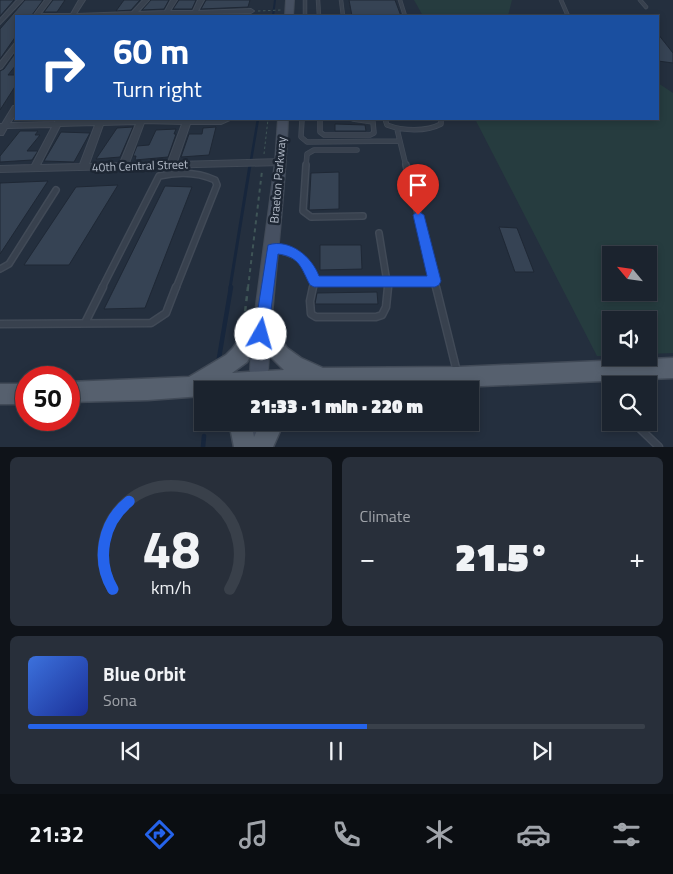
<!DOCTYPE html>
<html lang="en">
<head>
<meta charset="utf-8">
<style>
  body { margin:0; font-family:"Titillium Web",sans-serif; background:#282f3a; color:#f1f3f6; height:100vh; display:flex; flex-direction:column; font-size:19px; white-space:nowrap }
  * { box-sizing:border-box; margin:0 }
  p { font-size:16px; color:#a0a4aa }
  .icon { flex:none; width:28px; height:28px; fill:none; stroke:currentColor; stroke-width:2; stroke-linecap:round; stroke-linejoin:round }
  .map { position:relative; height:447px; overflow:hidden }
  .details { display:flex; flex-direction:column; gap:10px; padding:10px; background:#0f1319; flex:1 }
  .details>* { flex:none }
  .hud { position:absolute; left:15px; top:15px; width:644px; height:105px; border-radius:0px; box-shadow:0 2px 8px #0003,0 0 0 1px #39404a; background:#1a4fa0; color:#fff; overflow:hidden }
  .needle { width:32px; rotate:299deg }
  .fabs { position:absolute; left:602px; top:246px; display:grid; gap:10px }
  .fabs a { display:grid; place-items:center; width:55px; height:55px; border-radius:0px; background:#1b232e; box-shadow:0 2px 8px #0003,0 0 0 1px #39404a; font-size:25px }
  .speed { position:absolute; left:15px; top:366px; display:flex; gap:10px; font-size:25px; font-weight:700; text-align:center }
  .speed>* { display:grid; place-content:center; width:65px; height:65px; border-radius:50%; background:#1b232e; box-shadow:0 2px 8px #0003,0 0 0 1px #39404a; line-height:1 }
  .speed .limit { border:8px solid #d22; background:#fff; color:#111 }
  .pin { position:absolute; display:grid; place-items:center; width:42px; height:42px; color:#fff; margin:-51px -21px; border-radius:50% 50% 50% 0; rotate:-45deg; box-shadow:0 0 5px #0007 }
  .pin .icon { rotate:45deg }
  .me { position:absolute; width:55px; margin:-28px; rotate:7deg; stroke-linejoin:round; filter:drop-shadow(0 0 4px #0008) }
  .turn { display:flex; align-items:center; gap:18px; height:105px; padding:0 15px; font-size:22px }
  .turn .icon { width:65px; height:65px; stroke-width:2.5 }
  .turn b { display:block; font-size:35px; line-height:42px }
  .big { font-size:38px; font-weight:800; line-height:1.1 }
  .details .card { flex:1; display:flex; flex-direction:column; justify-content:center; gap:8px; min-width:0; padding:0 18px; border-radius:8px; background:#282f3a }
  .details .dial { align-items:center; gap:0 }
  .dial svg { height:130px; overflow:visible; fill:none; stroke:#39404a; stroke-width:7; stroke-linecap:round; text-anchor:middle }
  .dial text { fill:#f1f3f6; stroke:none }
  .song { display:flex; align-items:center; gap:15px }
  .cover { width:60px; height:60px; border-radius:8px; background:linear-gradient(135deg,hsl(220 70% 55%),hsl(230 70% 35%)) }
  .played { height:5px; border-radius:2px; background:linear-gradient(90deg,#2563eb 55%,#39404a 55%) }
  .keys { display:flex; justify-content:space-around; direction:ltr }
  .heat { display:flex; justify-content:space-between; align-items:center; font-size:28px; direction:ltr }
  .details .tiles { flex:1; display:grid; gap:10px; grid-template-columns:1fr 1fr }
  .card:last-child { grid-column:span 2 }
  .trip { position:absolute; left:194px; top:381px; width:285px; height:50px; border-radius:0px; background:#1b232e; box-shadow:0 2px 8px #0003,0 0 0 1px #39404a; font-weight:800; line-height:50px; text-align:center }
  .tabs { display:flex; height:80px; justify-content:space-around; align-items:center; background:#0b0e12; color:#a0a4aa }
  .tabs .icon { width:35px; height:35px }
  .tabs .selected { color:#2563eb }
  .tabs b { font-size:22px; color:#f1f3f6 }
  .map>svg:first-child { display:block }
  .green { fill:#263c3f; fill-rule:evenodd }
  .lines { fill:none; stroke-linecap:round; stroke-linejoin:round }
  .stream-far3 { stroke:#17263c; stroke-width:2 }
  .stream-far2 { stroke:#17263c; stroke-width:2.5 }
  .stream-far1 { stroke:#17263c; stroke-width:3 }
  .stream { stroke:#17263c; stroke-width:4.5 }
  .building { fill:#364354; stroke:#1f2835 }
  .lane-far3-casing { stroke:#414a57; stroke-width:4.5 }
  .lane-far2-casing { stroke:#414a57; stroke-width:5.5 }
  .lane-far1-casing { stroke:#414a57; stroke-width:8 }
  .lane-casing { stroke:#414a57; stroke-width:9 }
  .street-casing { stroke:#414a57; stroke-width:2 }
  .secondary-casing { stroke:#414a57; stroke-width:2 }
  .primary-casing { stroke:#414a57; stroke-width:3 }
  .path-far2 { stroke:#3f5557; stroke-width:1; stroke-dasharray:2.5 2.5; stroke-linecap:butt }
  .path-far1 { stroke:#3f5557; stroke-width:2; stroke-dasharray:4 4; stroke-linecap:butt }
  .path { stroke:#3f5557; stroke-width:2.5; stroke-dasharray:5 5; stroke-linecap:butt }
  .lane-far3 { stroke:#38414e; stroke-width:3 }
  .lane-far2 { stroke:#38414e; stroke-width:4 }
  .lane-far1 { stroke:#38414e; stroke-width:5 }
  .lane { stroke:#38414e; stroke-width:6 }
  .street { fill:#38414e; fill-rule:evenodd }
  .secondary { fill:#465061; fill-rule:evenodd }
  .primary { fill:#56606e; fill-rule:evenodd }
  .route { fill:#2563eb; stroke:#184099 }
  .labels { text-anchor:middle; stroke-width:5; stroke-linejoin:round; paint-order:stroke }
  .street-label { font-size:12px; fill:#b4bcc9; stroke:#1d2633 }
</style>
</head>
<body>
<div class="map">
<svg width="673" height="447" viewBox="0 0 673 447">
  <rect width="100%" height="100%" fill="#242f3e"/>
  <path class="green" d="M 414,0 L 512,0 L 508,16 L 423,16 Z
    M 658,83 L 673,93 L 673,353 L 649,354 L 649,320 L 611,320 L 611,356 L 597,356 L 475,119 L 658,119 ZM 611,255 L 649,255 L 649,292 L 611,292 Z"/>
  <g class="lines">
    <path class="stream-far3" d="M 273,16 L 275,0"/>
    <path class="stream-far2" d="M 250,166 L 258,119"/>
    <path class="stream-far1" d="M 230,288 L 250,165"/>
    <path class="stream" d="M 219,358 L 231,287
      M 203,447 L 204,436"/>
  </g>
  <path class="building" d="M 0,0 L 14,0 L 0,16 Z
    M 25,0 L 43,0 L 32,15 L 16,16 L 16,36 L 0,59 L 0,29 Z
    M 53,0 L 65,0 L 57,12 L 44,12 Z
    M 124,0 L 140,0 L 131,10 L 116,11 Z
    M 151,0 L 169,0 L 164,9 L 142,10 Z
    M 179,0 L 196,0 L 192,9 L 173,9 Z
    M 206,0 L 250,0 L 248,7 L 201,9 Z
    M 349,0 L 395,0 L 401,16 L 352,16 Z
    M 658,34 L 673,53 L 673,63 L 658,61 Z
    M 16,52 L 16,65 L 8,75 L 16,75 L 16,85 L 0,110 L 0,71 L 4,69 Z
    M 335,124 L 365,125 L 366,131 L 335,131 Z
    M 133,127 L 120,157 L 96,159 L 117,128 Z
    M 216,127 L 209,155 L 181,157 L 189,134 L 202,134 L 203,128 Z
    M 176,129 L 174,134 L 176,134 L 168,157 L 135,160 L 136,156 L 133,156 L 137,146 L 149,145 L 156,130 Z
    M 20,131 L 38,131 L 35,135 L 40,135 L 27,151 L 38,151 L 32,160 L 0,162 L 0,156 Z
    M 61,132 L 90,133 L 74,162 L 44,161 Z
    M 339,172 L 339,209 L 309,210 L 311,173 Z
    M 48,181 L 0,254 L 0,183 Z
    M 118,185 L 69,265 L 24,265 L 76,187 Z
    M 165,186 L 192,187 L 145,308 L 104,309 Z
    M 499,227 L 517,228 L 534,272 L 515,272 Z
    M 320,245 L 361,245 L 362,269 L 320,270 Z
    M 377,292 L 378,304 L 315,304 L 317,293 Z"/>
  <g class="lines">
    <g class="lane-far3-casing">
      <path id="lane-far3" d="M 305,0 L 305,16
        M 318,0 L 319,16
        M 341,0 L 343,16
        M 400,0 L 405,16
        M 561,0 L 568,16
        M 640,0 L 646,7"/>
    </g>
    <g class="lane-far2-casing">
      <path id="lane-far2" d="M 302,119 L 301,137 L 307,142 L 400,141
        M 320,119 L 320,132 L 324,135 L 370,135 L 374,133 L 373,122 L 353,119
        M 385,119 L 387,125 C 403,131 426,132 441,124 L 441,119
        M 397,129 L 406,166
        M 306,166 L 307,154 L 314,150 L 357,150"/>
    </g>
    <g class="lane-far1-casing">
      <path id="lane-far1" d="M 306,165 L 303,211 L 311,217 L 363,216
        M 406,165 L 436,288
        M 379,233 L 388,288
        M 273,249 C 295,253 317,263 313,288
        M 0,269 L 9,264 L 56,190
        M 314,282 L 435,281
        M 102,288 L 159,176 C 177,172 198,172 215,180 L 217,185 L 176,288"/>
    </g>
    <g class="lane-casing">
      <path id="lane" d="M 313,287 L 310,301 L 311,314 L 316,317 L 376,317 L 382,315 L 386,307 L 388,287
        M 436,287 L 457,372
        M 85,323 L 103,287
        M 0,324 L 151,323 L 166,313 L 176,287
        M 608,376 L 613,385
        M 633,422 L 659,447"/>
    </g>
    <g class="street-casing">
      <path id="street" d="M 17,0 L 23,0 L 0,24 L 0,19 Z
        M 45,0 L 51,0 L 39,16 L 33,16 Z
        M 79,0 L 85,0 L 76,14 L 132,12 L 143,0 L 149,0 L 138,12 L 165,11 L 171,0 L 177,0 L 170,11 L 193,11 L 198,0 L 204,0 L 198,11 L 251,9 L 254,11 L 251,13 L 197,14 L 196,16 L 190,16 L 191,14 L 169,15 L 168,16 L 162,16 L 163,15 L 40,16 L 43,14 L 71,14 Z
        M 16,43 L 16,49 L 2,68 L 0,69 L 0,62 L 14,44 Z
        M 13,106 L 16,106 L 16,114 L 10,123 L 55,122 L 56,119 L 64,119 L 63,121 L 97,120 L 97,119 L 232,119 L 221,124 L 190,124 L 177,162 L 281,159 L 285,162 L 281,165 L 0,172 L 0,166 L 32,165 L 52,127 L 7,128 L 3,135 L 0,135 L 0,124 L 2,124 ZM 144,123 L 182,124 L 168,162 L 129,163 ZM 136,124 L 120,163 L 89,164 L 103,125 ZM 95,125 L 80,164 L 40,165 L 60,126 Z"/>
    </g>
    <g class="secondary-casing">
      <path id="secondary" d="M 286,0 L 294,0 L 293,16 L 285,16 Z
        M 278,119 L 288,119 C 285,210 271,299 267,390 L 249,390 L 252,334 L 275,162 Z
        M 244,422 L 264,422 L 261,447 L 241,447 Z"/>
    </g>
    <g class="primary-casing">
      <path id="primary" d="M 263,310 L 269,312 L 278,334 L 287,348 L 301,358 L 323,368 L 459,367 L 673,358 L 673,378 L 459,387 L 202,390 L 202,396 L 148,400 L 69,402 L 69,382 L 189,377 L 226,355 L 233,348 L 257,312 ZM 261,338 L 269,355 L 284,370 L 232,373 L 247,362 Z
        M 0,384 L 26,384 L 26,404 L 0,404 Z
        M 229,422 L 251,422 L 254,437 L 261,422 L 284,422 L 273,447 L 234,447 Z"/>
    </g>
    <path class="path-far2" d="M 258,11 L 281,10
      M 264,154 L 268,119"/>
    <path class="path-far1" d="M 248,288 L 262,171"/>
    <path class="path" d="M 244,321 L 248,287"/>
    <use href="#lane-far3" class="lane-far3"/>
    <use href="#lane-far2" class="lane-far2"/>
    <use href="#lane-far1" class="lane-far1"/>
    <use href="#lane" class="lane"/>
    <use href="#street" class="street"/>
    <use href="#secondary" class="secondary"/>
    <use href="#primary" class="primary"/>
  </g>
  <path class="route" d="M 418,211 L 424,215 L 441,281 L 439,285 L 435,287 L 314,287 L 310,285 C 301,268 300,257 278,254 L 268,334 L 266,338 L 261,340 L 256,338 L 254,334 L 268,245 C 290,238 312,257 319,276 L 427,276 L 413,215 Z"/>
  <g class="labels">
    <g class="street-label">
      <text transform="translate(140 166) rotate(-2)" y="4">40th Central Street</text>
      <text transform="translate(278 180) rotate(-85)" y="4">Braeton Parkway</text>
    </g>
  </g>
</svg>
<div class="fabs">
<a><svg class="needle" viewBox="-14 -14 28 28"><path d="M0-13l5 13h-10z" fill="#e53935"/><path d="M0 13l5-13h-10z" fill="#a0a4aa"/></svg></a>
<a><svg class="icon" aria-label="sound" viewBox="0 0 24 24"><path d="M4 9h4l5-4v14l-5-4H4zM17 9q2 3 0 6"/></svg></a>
<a><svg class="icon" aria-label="search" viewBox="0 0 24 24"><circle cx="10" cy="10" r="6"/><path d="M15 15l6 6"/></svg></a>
</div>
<div class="speed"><div class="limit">50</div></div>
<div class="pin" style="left:418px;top:215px;background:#d93025"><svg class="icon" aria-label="arrive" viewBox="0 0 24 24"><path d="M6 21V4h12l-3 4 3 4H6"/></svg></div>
<svg class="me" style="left:261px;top:334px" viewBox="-20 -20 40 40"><circle r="19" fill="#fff"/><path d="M0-13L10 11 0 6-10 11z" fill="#2563eb"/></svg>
<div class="trip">21:33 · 1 min · 220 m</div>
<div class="hud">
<div class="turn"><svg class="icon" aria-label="right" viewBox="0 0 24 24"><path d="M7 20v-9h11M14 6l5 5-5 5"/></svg><div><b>60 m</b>Turn right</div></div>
</div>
</div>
<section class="details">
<div class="tiles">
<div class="card dial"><svg viewBox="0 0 100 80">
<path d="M14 69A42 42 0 1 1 86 69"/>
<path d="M14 69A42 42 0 0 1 24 15" stroke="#2563eb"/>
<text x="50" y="56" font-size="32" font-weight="700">48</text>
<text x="50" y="72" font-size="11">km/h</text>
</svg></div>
<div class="card"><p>Climate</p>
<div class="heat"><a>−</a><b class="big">21.5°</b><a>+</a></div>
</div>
<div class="card">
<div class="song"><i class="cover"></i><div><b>Blue Orbit</b><p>Sona</p></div></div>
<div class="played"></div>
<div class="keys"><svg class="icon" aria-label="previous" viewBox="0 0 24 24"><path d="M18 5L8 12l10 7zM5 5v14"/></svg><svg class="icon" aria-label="pause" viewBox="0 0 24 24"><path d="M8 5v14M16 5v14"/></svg><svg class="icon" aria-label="next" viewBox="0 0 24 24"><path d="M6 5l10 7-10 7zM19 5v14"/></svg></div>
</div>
</div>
</section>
<nav class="tabs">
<b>21:32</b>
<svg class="icon selected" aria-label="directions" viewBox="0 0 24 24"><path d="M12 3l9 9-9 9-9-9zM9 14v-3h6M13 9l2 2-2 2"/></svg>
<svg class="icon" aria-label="music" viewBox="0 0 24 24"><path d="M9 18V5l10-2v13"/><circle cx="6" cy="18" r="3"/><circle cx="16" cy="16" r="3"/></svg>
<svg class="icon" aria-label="phone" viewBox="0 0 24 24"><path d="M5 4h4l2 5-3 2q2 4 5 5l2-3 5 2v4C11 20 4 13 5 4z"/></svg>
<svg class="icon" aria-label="climate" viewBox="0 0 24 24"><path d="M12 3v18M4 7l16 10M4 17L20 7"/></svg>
<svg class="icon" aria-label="car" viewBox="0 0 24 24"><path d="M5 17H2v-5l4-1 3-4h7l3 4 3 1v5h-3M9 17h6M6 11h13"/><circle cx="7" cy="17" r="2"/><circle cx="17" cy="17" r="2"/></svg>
<svg class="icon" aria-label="filters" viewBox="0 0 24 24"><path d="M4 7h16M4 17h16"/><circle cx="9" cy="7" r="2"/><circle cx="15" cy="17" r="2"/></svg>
</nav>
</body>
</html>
